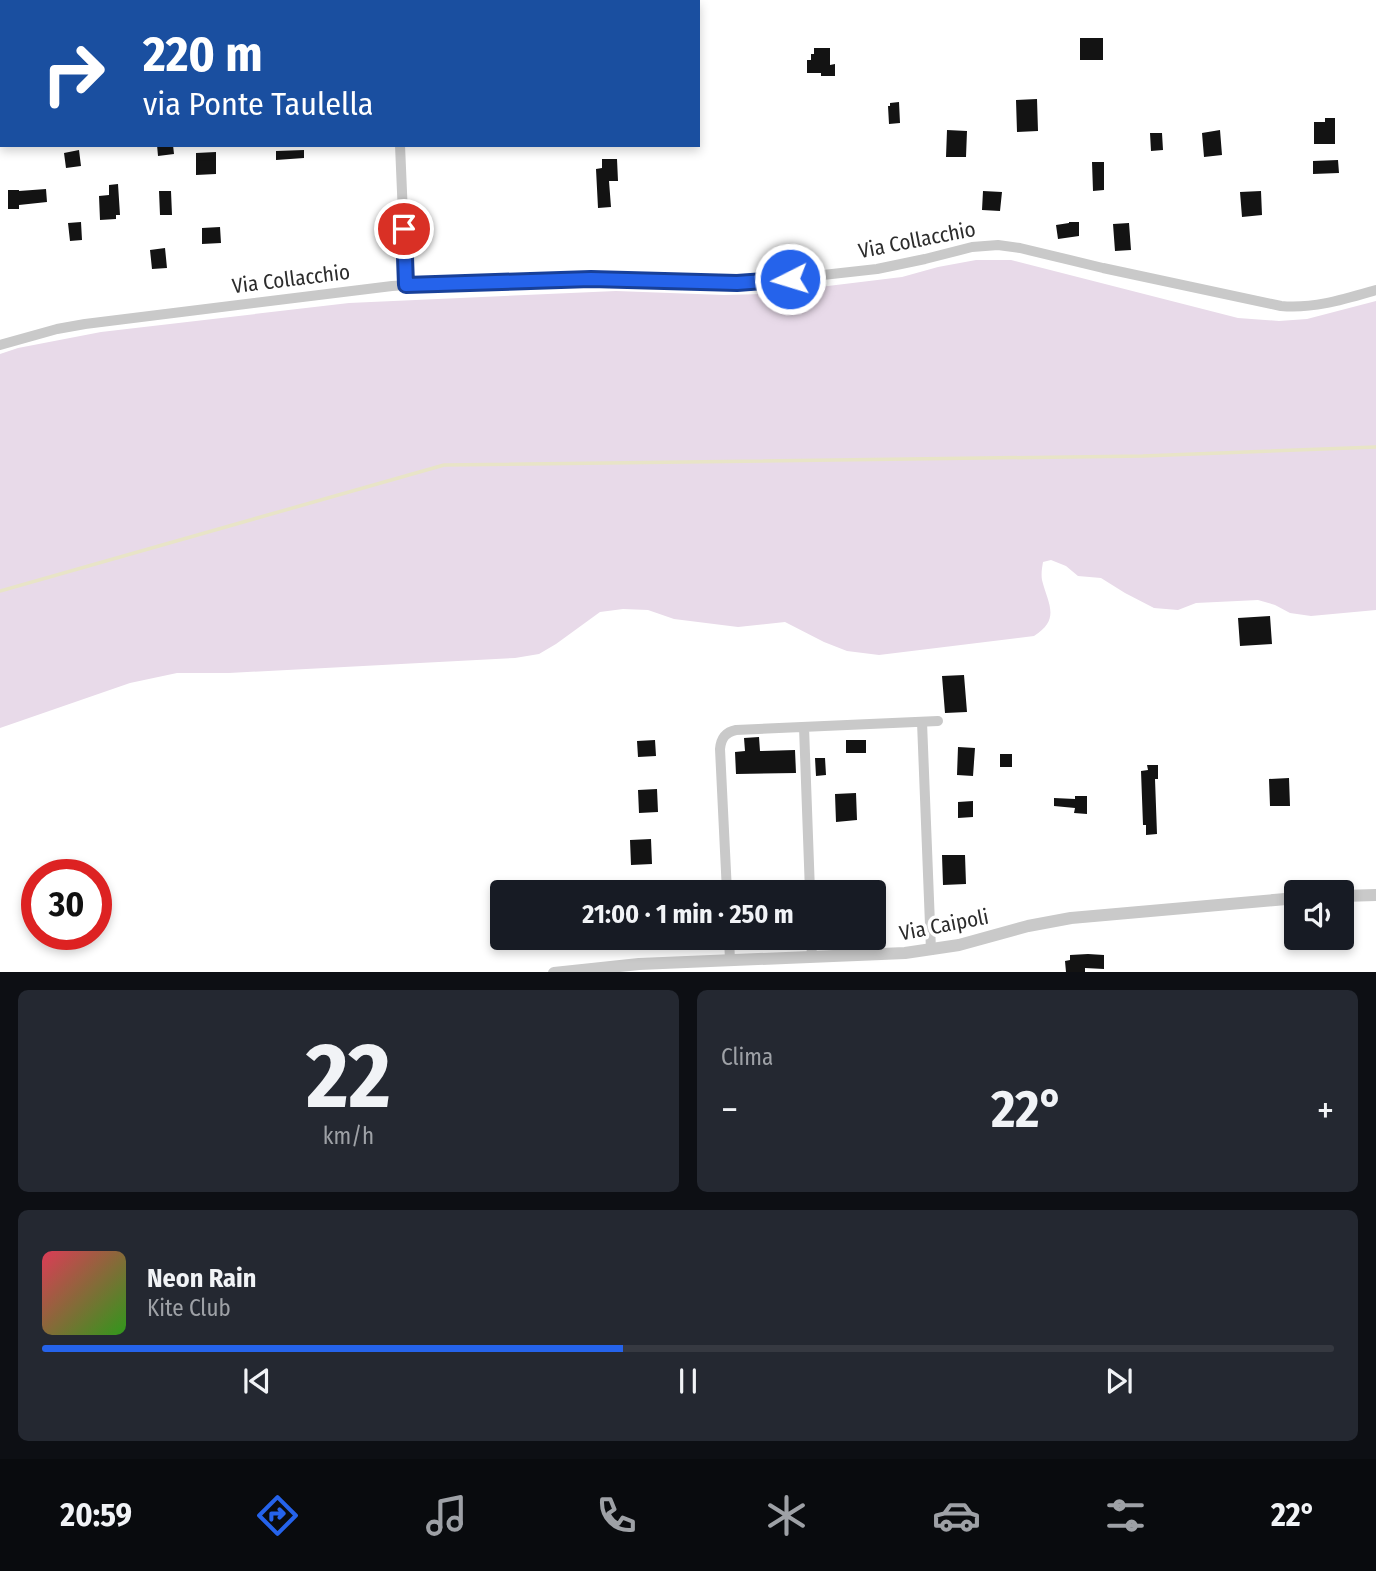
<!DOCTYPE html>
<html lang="it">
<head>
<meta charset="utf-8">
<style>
  body { margin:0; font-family:"Fira Sans Condensed",sans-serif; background:#242831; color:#f1f3f6; height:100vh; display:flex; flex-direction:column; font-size:26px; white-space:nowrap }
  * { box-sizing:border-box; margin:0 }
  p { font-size:23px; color:#9ea1a6 }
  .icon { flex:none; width:38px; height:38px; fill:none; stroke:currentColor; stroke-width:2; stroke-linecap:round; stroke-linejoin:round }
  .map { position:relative; height:972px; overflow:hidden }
  .panel { display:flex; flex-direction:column; gap:18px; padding:18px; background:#0d0f14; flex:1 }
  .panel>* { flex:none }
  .guide { position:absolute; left:0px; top:0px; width:700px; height:147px; box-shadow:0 4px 10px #0003; background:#1a4fa0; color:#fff; overflow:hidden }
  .buttons { position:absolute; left:1284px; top:880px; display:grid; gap:14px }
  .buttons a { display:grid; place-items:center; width:70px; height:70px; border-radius:7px; background:#171b24; box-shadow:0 4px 10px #0003; font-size:35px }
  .speed { position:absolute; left:21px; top:859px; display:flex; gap:14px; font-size:35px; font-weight:700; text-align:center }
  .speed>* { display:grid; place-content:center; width:91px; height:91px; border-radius:50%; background:#171b24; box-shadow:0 4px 10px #0003; line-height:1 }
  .speed .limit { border:10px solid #d22; background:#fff; color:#111 }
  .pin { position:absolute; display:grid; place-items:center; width:60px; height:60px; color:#fff; margin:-30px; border:4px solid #fff; border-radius:50%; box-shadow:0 2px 7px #0007 }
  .me { position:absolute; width:77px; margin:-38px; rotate:265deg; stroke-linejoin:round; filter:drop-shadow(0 0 5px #0008) }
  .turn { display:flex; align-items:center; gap:24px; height:147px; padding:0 28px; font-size:32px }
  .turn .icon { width:91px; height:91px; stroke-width:2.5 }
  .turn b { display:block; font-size:49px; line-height:60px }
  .big { font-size:52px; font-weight:700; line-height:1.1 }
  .panel .widget { flex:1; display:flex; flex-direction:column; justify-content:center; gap:10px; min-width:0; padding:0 24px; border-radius:10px; background:#242831 }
  .panel .dial { align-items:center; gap:0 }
  .dial b { font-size:91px; line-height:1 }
  .song { display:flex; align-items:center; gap:21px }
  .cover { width:84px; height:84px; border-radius:10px; background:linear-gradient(135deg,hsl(350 70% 55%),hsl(110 70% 35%)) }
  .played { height:7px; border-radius:4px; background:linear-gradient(90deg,#2563eb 45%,#363941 45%) }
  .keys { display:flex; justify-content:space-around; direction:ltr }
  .heat { display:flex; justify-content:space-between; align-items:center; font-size:38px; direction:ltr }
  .panel .tiles { flex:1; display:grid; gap:18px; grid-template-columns:1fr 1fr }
  .widget:last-child { grid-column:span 2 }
  .trip { position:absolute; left:490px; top:880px; width:396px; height:70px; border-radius:7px; background:#171b24; box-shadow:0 4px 10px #0003; font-weight:700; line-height:70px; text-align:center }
  .tab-bar { display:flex; height:112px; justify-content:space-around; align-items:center; background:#090b0e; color:#9ea1a6 }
  .tab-bar .icon { width:49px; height:49px }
  .tab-bar .on { color:#2563eb }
  .tab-bar b { font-size:32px; color:#f1f3f6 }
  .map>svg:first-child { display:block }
  .green { fill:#e8dae9 }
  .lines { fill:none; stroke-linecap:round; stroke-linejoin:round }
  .stream { stroke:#e8e4c7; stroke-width:3.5 }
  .building { fill:#131313 }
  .minor { stroke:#c9c9c9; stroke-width:10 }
  .tertiary { stroke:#c9c9c9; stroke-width:12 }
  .route-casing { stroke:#184099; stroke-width:18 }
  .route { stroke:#2563eb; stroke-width:12 }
  .labels { text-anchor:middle; stroke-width:7; stroke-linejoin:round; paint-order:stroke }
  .street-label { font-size:21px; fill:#2c2c2c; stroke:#fff }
</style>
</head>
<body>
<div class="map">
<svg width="1376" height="973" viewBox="0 0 1376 973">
  <rect width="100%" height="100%" fill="#fff"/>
  <path class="green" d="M 976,260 L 1011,260 L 1238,318 L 1279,321 L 1307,319 L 1376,301 L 1376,610 L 1311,616 L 1290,613 L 1275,605 L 1258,600 L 1196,603 L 1178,610 L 1154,608 L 1125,593 L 1101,578 L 1078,576 L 1066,566 L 1051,560 L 1043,562 C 1042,568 1041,574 1042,580 C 1048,604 1061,619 1034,636 L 879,655 L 847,651 L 824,642 L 785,622 L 738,627 L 674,619 L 648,610 L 623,609 L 600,612 L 556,644 L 539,654 L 515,658 L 229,673 L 177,673 L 130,683 L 0,728 L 0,354 L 18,348 L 101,332 L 349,303 L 616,291 L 724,295 L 762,294 L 902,277 L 938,267 Z"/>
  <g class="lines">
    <path class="stream" d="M 0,591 L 444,465 L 1143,456 L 1376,447"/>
  </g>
  <path class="building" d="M 1080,38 L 1103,38 L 1103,60 L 1080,60 Z
    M 814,48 L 830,48 L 830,65 L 835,64 L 835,76 L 821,76 L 821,73 L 807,73 L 807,60 L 811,60 L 811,54 L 814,54 Z
    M 1037,99 L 1038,131 L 1017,132 L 1016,100 Z
    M 899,102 L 900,123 L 889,124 L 888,106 L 890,106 L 890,103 Z
    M 1325,118 L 1335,118 L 1335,144 L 1314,144 L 1314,122 L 1325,122 Z
    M 947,130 L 967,131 L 966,157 L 946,157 Z
    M 1220,130 L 1222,155 L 1204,157 L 1202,133 Z
    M 1150,133 L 1162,133 L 1163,150 L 1151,151 Z
    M 157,145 L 173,145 L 174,154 L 158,156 Z
    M 79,150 L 81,166 L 66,168 L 64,153 Z
    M 304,150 L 304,158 L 276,160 L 276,151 Z
    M 216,152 L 216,174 L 196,175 L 196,153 Z
    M 602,159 L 617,159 L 618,181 L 609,181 L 611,207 L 598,208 L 596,169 L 602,168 Z
    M 1338,160 L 1339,173 L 1313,174 L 1313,161 Z
    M 1092,162 L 1104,162 L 1104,190 L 1093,191 Z
    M 118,184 L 120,215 L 116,215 L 116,219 L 100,220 L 99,196 L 109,195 L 109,185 Z
    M 46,189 L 47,202 L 19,205 L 19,209 L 8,209 L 8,190 L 19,190 L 19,191 Z
    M 159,191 L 171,191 L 172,215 L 160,215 Z
    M 983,191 L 1002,192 L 1000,211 L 982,210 Z
    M 1261,191 L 1262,215 L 1242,217 L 1240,192 Z
    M 81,222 L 82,240 L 70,241 L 68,223 Z
    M 1069,222 L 1079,222 L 1079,236 L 1058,239 L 1056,225 L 1069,223 Z
    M 1129,223 L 1131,250 L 1115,251 L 1113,224 Z
    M 220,227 L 221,243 L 202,244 L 202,228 Z
    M 165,248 L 167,268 L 152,269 L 150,250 Z
    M 1270,616 L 1272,644 L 1240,646 L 1238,618 Z
    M 964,675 L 967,712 L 945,713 L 942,676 Z
    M 759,737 L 760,751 L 795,750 L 796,773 L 736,774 L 735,752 L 745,751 L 744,738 Z
    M 655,740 L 656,756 L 638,757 L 637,741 Z
    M 846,740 L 866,740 L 866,753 L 846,753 Z
    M 958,747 L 975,748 L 973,776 L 957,775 Z
    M 1000,754 L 1012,754 L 1012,767 L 1000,767 Z
    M 815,758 L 825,758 L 826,775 L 816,776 Z
    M 1147,765 L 1158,765 L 1158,779 L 1155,779 L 1157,834 L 1146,835 L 1146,825 L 1143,825 L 1141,771 L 1148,770 Z
    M 1289,778 L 1290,806 L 1270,806 L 1269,779 Z
    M 657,789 L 658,812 L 639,813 L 638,790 Z
    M 856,793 L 857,820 L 836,822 L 835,794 Z
    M 1075,796 L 1087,796 L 1087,814 L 1074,813 L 1075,808 L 1054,806 L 1054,798 L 1075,799 Z
    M 973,801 L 973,817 L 958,818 L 958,802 Z
    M 651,839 L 652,864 L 631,865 L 630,840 Z
    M 942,855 L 965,855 L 966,884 L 943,885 Z
    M 1088,954 L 1104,955 L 1104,969 L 1085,968 L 1085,972 L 1066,972 L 1065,961 L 1070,960 L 1070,955 Z"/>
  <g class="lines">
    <path class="minor" d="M 395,0 L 395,2
      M 400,145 L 406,285
      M 0,345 L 57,329 L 85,324 L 392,286 L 439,283 L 591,279 L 729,283 L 759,282 L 877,269 L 925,259 L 972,247 L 998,245 L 1020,248 L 1103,268 L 1281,306 C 1314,309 1345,299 1376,290
      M 922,722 L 931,950
      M 804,727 L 810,892
      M 727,892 L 720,749 C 721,738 726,732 736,730 L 938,721
      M 729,938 L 730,960
      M 811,938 L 812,957"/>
    <path class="tertiary" d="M 1342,896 L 1376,895
      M 554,973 L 639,964 L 905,953 L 959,945 L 1028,926 L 1071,918 L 1297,898"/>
  </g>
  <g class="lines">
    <g class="route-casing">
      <path id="route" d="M 404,229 L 406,285 L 591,279 L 737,283 L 790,279"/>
    </g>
    <use href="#route" class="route"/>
  </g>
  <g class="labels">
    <g class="street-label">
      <text transform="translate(917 240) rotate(-11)" y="7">Via Collacchio</text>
      <text transform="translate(291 279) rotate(-7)" y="7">Via Collacchio</text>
      <text transform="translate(944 925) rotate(-11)" y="7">Via Caipoli</text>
    </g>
  </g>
</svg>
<div class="buttons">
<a><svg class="icon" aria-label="sound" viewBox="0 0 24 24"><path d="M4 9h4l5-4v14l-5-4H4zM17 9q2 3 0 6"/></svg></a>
</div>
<div class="speed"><div class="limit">30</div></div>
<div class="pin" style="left:404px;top:229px;background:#d93025"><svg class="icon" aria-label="arrive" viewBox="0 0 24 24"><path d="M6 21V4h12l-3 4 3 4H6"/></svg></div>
<svg class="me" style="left:790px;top:279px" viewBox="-20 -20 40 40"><circle r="17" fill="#2563eb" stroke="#fff" stroke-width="3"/><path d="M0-11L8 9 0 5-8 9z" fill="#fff"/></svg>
<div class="trip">21:00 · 1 min · 250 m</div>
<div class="guide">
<div class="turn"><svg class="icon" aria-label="right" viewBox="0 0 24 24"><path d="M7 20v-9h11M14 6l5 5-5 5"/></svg><div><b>220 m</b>via Ponte Taulella</div></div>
</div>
</div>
<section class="panel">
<div class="tiles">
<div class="widget dial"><b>22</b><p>km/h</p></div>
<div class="widget"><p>Clima</p>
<div class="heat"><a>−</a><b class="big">22°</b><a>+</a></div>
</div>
<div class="widget">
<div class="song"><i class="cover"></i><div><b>Neon Rain</b><p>Kite Club</p></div></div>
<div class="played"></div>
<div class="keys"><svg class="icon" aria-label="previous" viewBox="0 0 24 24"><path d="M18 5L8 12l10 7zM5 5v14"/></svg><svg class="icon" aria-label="pause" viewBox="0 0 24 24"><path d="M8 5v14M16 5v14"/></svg><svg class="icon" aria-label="next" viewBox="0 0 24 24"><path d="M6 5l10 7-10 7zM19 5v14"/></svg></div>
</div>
</div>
</section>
<nav class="tab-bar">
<b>20:59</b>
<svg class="icon on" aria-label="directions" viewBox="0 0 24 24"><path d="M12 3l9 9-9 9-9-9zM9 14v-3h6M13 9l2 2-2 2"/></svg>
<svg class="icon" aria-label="music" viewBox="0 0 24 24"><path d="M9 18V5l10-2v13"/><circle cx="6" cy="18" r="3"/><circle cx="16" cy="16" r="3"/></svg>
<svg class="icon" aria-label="phone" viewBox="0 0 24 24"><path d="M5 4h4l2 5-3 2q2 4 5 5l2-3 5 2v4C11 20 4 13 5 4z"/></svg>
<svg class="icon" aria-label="climate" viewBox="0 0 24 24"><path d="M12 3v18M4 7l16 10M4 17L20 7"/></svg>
<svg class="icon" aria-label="car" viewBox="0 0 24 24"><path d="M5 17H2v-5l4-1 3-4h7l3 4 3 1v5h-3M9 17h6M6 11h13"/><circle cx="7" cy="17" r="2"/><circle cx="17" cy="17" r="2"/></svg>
<svg class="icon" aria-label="filters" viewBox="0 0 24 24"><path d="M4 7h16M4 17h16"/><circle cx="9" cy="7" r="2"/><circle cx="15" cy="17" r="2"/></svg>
<b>22°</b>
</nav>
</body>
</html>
